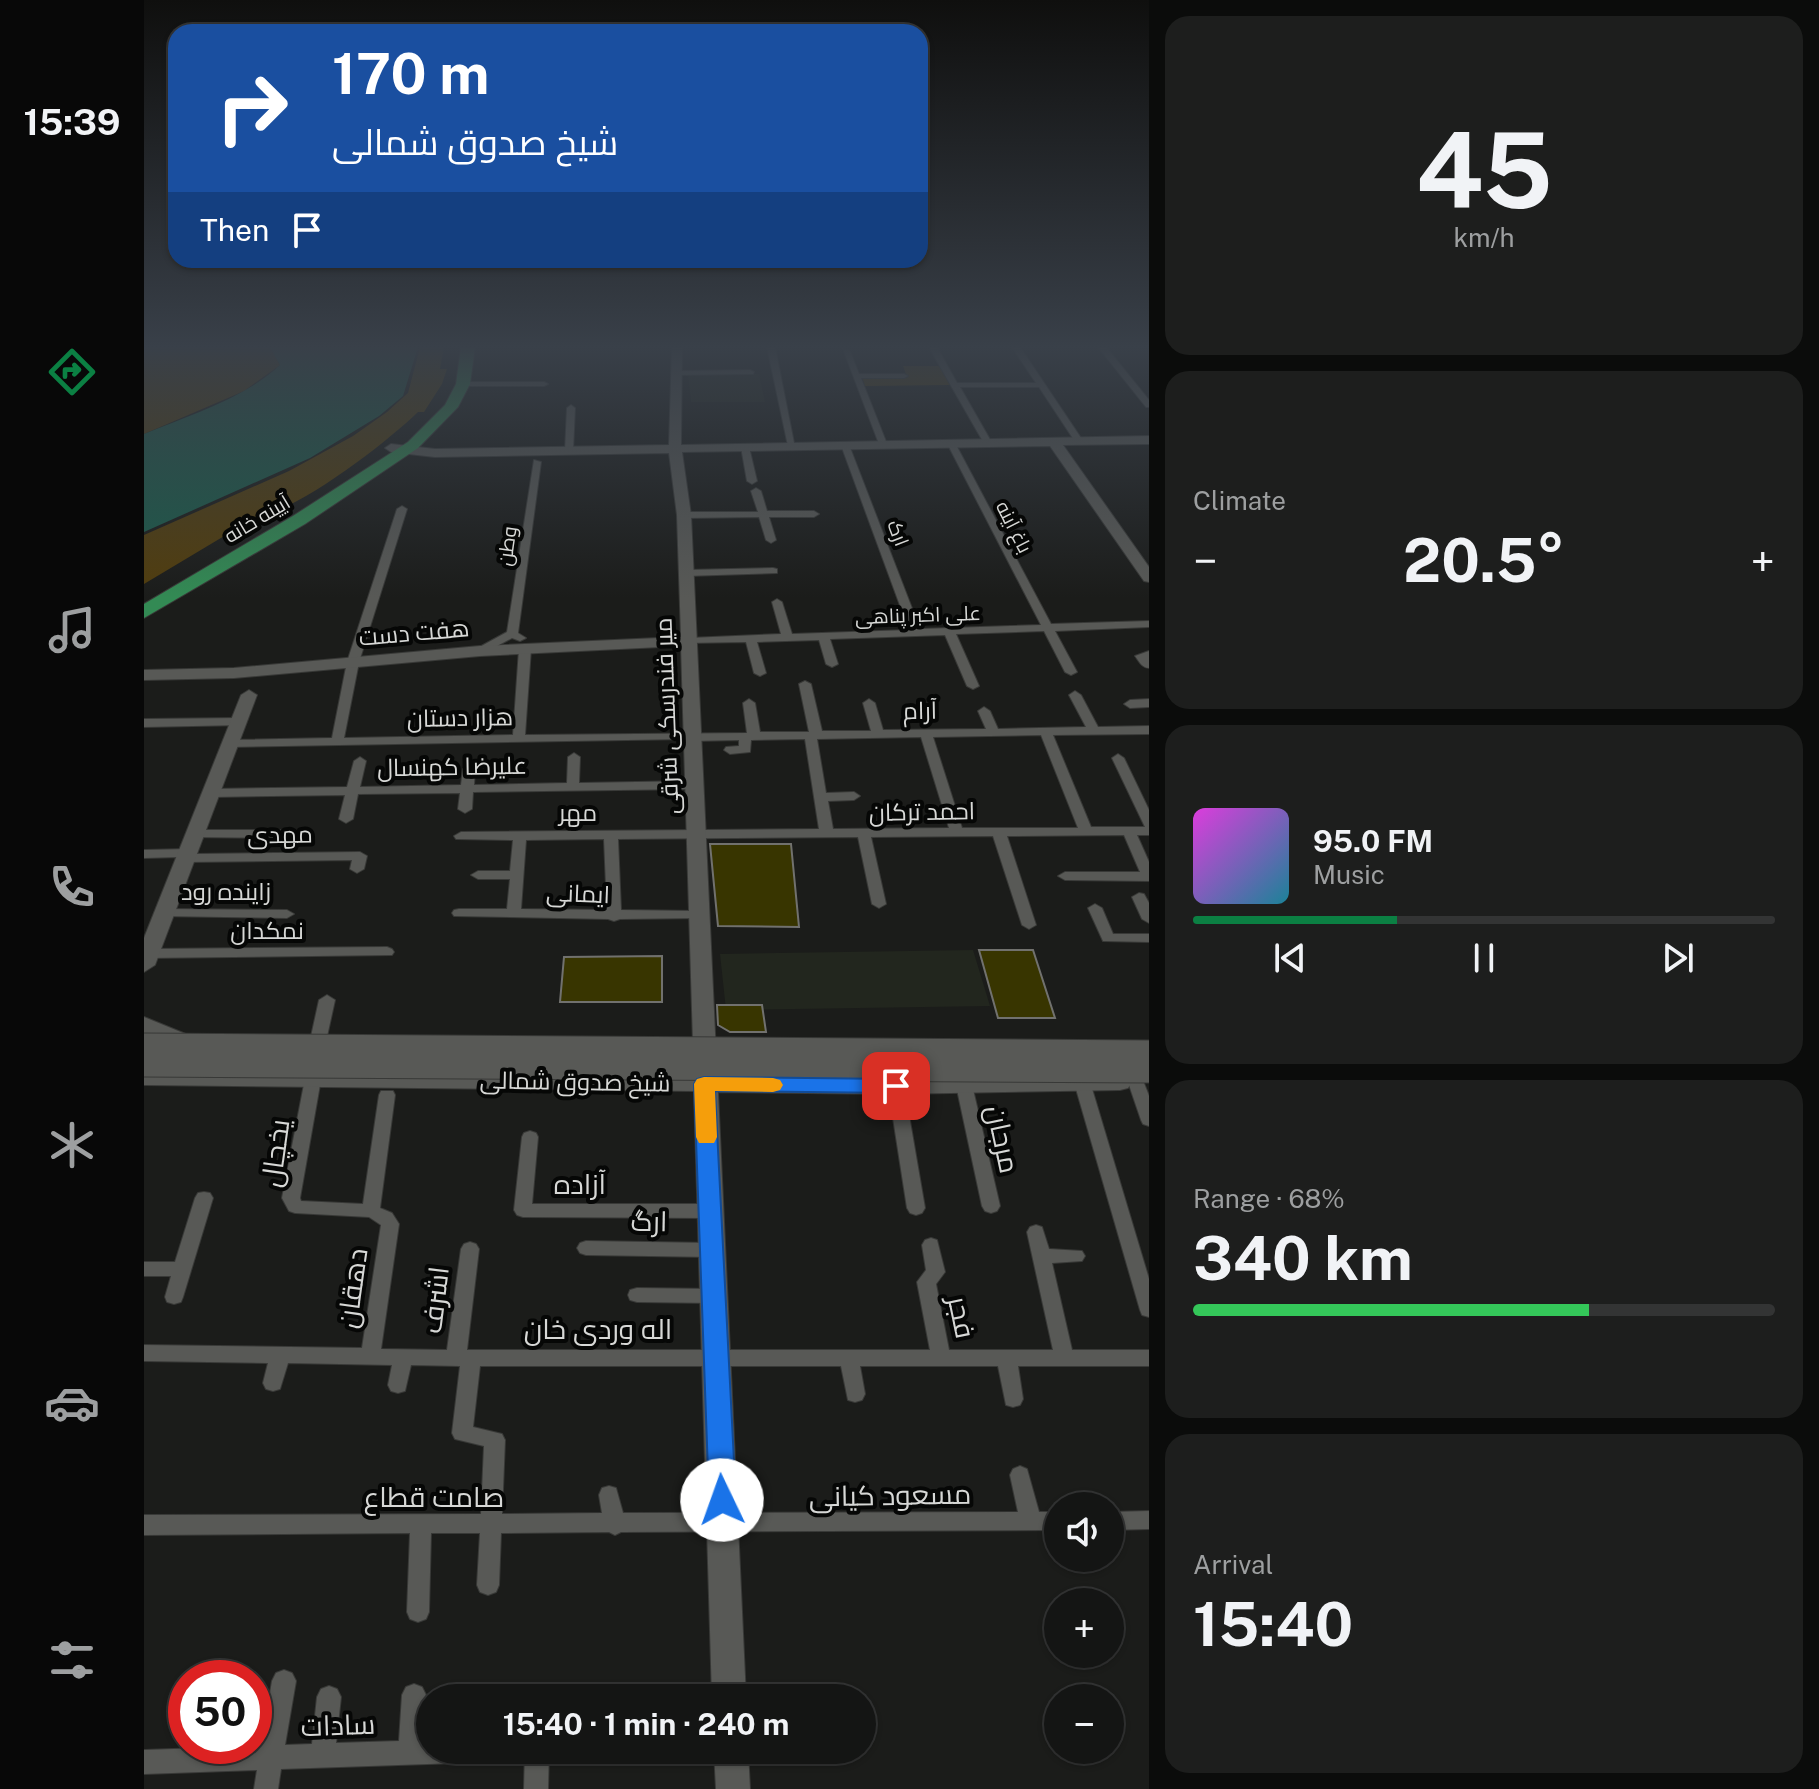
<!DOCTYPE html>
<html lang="en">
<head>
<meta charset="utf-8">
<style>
  body { margin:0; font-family:"Public Sans",Cairo,sans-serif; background:#1d1e1d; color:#f1f3f6; height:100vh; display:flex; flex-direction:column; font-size:30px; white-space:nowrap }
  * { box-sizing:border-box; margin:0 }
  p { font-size:26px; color:#9d9fa0 }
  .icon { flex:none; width:44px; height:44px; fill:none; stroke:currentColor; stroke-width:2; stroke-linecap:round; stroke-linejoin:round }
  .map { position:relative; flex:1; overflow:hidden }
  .panel { display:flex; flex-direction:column; gap:16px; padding:16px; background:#0b0c0b; width:670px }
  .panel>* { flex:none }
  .guide { position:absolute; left:24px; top:24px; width:760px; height:244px; border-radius:24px; box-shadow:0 2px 6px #0004,0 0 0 2px #333434; background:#1a4fa0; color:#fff; overflow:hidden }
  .buttons { position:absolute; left:900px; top:1492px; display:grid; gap:16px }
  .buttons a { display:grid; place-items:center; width:80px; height:80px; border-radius:50%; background:#141514; box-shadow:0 2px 6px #0004,0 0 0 2px #333434; font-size:40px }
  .speed { position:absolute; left:24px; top:1660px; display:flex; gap:16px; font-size:40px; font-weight:700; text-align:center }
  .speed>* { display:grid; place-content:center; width:104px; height:104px; border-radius:50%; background:#141514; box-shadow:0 2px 6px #0004,0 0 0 2px #333434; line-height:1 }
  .speed .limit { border:12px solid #d22; background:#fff; color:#111 }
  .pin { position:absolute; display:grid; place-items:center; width:68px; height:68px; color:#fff; margin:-34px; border-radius:16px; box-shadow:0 4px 12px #0006 }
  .me { position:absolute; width:88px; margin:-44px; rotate:357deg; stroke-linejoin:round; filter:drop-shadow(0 0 6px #0008) }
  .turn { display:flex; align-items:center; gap:28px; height:168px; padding:0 32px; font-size:36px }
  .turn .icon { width:104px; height:104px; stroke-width:2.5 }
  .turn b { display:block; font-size:56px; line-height:68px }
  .then { display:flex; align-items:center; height:76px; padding:0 32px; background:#0003; gap:16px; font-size:30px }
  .big { font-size:60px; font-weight:700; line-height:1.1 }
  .panel .tile { flex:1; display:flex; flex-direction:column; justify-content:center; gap:12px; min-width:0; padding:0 28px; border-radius:24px; background:#1d1e1d }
  .panel .dial { align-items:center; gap:0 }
  .dial b { font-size:104px; line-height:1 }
  .song { display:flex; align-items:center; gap:24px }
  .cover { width:96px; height:96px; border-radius:12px; background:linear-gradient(135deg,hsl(300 70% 55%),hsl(190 70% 35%)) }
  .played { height:8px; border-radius:4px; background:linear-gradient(90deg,#0b8043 35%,#333434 35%) }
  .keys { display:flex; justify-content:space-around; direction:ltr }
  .heat { display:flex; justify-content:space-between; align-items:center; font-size:44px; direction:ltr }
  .charge { height:12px; border-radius:6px; background:linear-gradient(90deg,#34c759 68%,#333434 0) }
  .trip { position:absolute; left:272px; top:1684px; width:460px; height:80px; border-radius:40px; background:#141514; box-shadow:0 2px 6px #0004,0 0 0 2px #333434; font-weight:700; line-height:80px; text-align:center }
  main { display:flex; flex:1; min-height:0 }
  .dock { display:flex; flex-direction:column; width:144px; justify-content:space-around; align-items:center; background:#080808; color:#9d9fa0 }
  .dock .icon { width:56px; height:56px }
  .dock .selected { color:#0b8043 }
  .dock b { font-size:36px; color:#f1f3f6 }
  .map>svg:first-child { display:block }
  .built { fill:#22261e }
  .green { fill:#513d0d }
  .water { fill:#1c5b4a }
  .building { fill:#383500; stroke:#71716e; stroke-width:2 }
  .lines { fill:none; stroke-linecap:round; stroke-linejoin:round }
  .street-casing { stroke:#383937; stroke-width:2 }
  .secondary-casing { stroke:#383937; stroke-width:2 }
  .primary-casing { stroke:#383937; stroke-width:2 }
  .street { fill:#585956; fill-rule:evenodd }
  .secondary { fill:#585956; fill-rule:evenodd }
  .primary { fill:#338a54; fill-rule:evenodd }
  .secondary-bridge-casing { stroke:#383937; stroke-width:27; stroke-linecap:butt }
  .secondary-bridge { stroke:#585956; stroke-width:25 }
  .route { fill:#1a73e8; stroke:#114b97; stroke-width:2 }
  .slow { fill:#f59e0b }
  .labels { text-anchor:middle; stroke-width:8; stroke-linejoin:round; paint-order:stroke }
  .far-street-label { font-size:20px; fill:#d7d8d6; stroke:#060706 }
  .street-label { font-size:24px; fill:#d7d8d6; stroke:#060706 }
  .near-street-label { font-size:28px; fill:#d7d8d6; stroke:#060706 }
</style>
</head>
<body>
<main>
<nav class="dock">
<b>15:39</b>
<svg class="icon selected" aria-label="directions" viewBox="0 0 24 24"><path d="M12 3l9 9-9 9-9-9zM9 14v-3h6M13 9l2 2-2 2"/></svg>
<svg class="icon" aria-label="music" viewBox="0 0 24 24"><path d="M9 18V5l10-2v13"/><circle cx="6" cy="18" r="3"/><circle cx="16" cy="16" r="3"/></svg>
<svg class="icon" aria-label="phone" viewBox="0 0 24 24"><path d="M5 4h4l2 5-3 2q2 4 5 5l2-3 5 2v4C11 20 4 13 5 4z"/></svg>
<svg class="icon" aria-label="climate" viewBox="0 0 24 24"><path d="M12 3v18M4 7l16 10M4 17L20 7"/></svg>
<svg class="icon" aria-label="car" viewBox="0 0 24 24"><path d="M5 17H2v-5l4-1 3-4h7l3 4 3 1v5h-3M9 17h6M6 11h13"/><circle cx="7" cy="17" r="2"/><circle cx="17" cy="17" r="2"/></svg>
<svg class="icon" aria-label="filters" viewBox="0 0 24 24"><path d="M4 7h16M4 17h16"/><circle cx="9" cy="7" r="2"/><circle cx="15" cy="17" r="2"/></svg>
</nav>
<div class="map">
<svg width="1005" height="1789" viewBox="0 0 1005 1789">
  <rect width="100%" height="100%" fill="#1b1c1a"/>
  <path class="built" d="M 615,374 L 621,402 L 547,402 L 544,375 Z
    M 829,950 L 846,1006 L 582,1010 L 576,954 Z"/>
  <path class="green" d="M 0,347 L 126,347 L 136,365 L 100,391 L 0,434 Z
    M 276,347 L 300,347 L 296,369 L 303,369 L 298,384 L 280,412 L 274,412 C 242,443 154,511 112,517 L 0,584 L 0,535 L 145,471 L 209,436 L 243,412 L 264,393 Z
    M 759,366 L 796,366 L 806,385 L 721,386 L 718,377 L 763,377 Z"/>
  <path class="water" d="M 126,347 L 274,347 L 259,396 L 235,416 L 166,458 L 0,532 L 0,434 C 45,415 100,399 136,365 Z"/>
  <path class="building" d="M 566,844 L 647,844 L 655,927 L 574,926 Z
    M 835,950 L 889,950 L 911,1018 L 854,1018 Z
    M 518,956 L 518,1002 L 416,1002 L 420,957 Z
    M 573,1005 L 618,1005 L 622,1032 L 586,1032 L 574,1025 Z"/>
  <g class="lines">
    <g class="street-casing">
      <path id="street" d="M 623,347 L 631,347 L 651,448 L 644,446 Z
        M 789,347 L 793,347 L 813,383 L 892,383 L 868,347 L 876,347 L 939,441 L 932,443 L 895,387 L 816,387 L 848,443 L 841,445 L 786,349 Z
        M 954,347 L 962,347 L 1005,400 L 1005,407 L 1002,407 Z
        M 699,349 L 706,351 L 715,374 L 760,374 L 764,376 L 760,378 L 717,378 L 743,444 L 742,446 L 735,444 Z
        M 606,370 L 610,372 L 609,374 L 531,375 L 527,373 L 531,371 Z
        M 319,382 L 400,382 L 404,384 L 400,386 L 316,386 L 315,384 Z
        M 427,405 L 431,408 L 429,451 L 425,454 L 421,451 L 423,408 Z
        M 807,440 L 811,443 L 907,624 L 1005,621 L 1005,627 L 911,631 L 933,672 L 927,675 L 921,672 L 900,631 L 812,634 L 835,686 L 829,689 L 823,686 L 801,635 L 686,639 L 694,664 L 688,667 L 682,664 L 675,640 L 613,642 L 622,673 L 616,676 L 610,673 L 602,642 L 541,643 L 539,641 L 545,638 L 637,634 L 628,602 L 633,599 L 638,602 L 648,634 L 765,630 L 697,445 L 701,442 L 705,445 L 776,629 L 897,625 L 803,443 Z
        M 601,444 L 605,447 L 613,481 L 608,484 L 603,481 L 597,447 Z
        M 390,460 L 397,462 L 374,633 L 382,638 L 376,641 L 368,638 L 340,653 L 332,653 L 332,649 L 363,632 Z
        M 612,488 L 617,491 L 623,511 L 670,511 L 675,514 L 670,517 L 625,517 L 632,540 L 627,543 L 622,540 L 615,517 L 540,518 L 535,515 L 540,512 L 614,512 L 607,491 Z
        M 258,506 L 263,509 L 215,662 L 200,738 L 369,735 L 375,649 L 381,646 L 387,649 L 381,735 L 603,733 L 599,703 L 605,699 L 611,703 L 616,732 L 665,732 L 655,684 L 661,681 L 667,684 L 678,731 L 727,731 L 719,703 L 725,699 L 731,703 L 739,730 L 842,729 L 834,711 L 840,707 L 846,711 L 854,729 L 942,727 L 925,695 L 931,691 L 937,695 L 954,727 L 1005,726 L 1005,734 L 909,735 L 947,827 L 1001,827 L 968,758 L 974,754 L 980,758 L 1005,810 L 1005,835 L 993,835 L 1005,862 L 1005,881 L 921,880 L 914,876 L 921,872 L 996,872 L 980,835 L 863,836 L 892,925 L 885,929 L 878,925 L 849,836 L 727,837 L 742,904 L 735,908 L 728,904 L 714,837 L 474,839 L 477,910 L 553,911 L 558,912 L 560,915 L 558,918 L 476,919 L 470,921 L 464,919 L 310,916 L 308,913 L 310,910 L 315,909 L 363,909 L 366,879 L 334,879 L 327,875 L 334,871 L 366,871 L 369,840 L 312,839 L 310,836 L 317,832 L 675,829 L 661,739 L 607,740 L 606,752 L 586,754 L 580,750 L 582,747 L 595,746 L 595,740 L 548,741 L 543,739 L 82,747 L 80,744 L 82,741 L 86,740 L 188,738 L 203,662 L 253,509 ZM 897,735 L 934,828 L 818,828 L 789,737 ZM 777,737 L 805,828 L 689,829 L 684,801 L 710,800 L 716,796 L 710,792 L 682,793 L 673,739 ZM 460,839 L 463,910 L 377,909 L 382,840 Z
        M 629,568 L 633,569 L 633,573 L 542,576 L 537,573 L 542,570 Z
        M 1005,651 L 1005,668 C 998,668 995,661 991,656 Z
        M 1005,699 L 1005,707 L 986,708 L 980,704 L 986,700 Z
        M 95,718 L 99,719 L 101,722 L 99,725 L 0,727 L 0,719 Z
        M 430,753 L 436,757 L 435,783 L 549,781 L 555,785 L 549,789 L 329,792 L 328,809 L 321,813 L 314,809 L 316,793 L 214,794 L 209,819 L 202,823 L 195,819 L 201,795 L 67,797 L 61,793 L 67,789 L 203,787 L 210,761 L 216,757 L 222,761 L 216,787 L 317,785 L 319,769 L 325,765 L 331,769 L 330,785 L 423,783 L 424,757 Z
        M 51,830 L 137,830 L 144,834 L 137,838 L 46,837 L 44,834 L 46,831 Z
        M 44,849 L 49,850 L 50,854 L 216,852 L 223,856 L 220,869 L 213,873 L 206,869 L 208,860 L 42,862 L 37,861 L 36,857 L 0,858 L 0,850 Z
        M 995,893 L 1000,894 L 1005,903 L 1005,923 L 998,919 L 988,897 Z
        M 951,904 L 958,908 L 969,934 L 1005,934 L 1005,942 L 959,941 L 944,908 Z
        M 20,909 L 143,910 L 150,914 L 143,918 L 15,916 L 13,913 L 15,910 Z
        M 243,947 L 248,949 L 250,952 L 248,955 L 0,958 L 0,950 L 4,949 Z
        M 183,995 L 191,1000 L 182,1041 L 180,1045 L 168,1045 L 166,1041 L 175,1000 Z
        M 169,1074 L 175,1075 L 177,1079 L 156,1198 L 157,1201 L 219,1204 L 235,1095 L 237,1091 L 249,1091 L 251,1095 L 236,1208 L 248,1213 L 255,1224 L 237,1349 L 303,1350 L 317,1249 L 320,1244 L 326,1242 L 332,1244 L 335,1249 L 323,1350 L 786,1350 L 773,1282 L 782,1270 L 778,1245 L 781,1240 L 787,1238 L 793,1240 L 801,1272 L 792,1284 L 805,1350 L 909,1350 L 883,1232 L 886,1227 L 892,1225 L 898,1227 L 905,1249 L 938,1251 L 941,1256 L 938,1261 L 908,1263 L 928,1350 L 1005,1350 L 1005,1366 L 874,1366 L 879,1399 L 876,1405 L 869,1407 L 862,1405 L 854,1366 L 716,1366 L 721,1394 L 718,1400 L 711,1402 L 704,1400 L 697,1366 L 336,1366 L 329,1427 L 358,1434 L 361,1440 L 358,1514 L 458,1513 L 455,1495 L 458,1488 L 465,1486 L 472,1488 L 479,1513 L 874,1512 L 866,1475 L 869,1469 L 876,1466 L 883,1469 L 895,1512 L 914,1512 L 914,1530 L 477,1532 L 471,1535 L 465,1532 L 357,1533 L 355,1585 L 352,1592 L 344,1595 L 336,1592 L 333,1585 L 336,1533 L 287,1533 L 285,1612 L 282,1619 L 274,1622 L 266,1619 L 263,1612 L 266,1533 L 0,1535 L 0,1515 L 337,1514 L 340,1446 L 311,1439 L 308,1433 L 316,1366 L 267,1365 L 261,1391 L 254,1393 L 247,1391 L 244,1385 L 248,1365 L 144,1363 L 136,1389 L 129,1391 L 122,1389 L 119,1383 L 124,1363 L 0,1361 L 0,1345 L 218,1348 L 237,1225 L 225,1217 L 151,1213 L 145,1211 L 138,1198 L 161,1079 L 163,1075 Z
        M 938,1077 L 944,1078 L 946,1082 L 1005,1279 L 1005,1317 L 998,1315 L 996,1310 L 930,1082 L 932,1078 Z
        M 992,1077 L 998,1078 L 1005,1096 L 1005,1126 L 999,1124 L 997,1120 L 984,1082 L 986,1078 Z
        M 820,1079 L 826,1081 L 828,1085 L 856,1206 L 853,1211 L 847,1213 L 841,1211 L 838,1206 L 812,1085 L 814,1081 Z
        M 752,1080 L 758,1082 L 760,1086 L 781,1208 L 778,1213 L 772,1215 L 766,1213 L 763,1208 L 744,1086 L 746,1082 Z
        M 386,1131 L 392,1133 L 394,1137 L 388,1204 L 566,1204 L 572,1206 L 575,1211 L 572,1216 L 566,1218 L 379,1217 L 373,1215 L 370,1210 L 378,1137 L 380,1133 Z
        M 60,1192 L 66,1193 L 69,1198 L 39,1297 L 37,1302 L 30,1304 L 23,1302 L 21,1297 L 27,1276 L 0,1276 L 0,1262 L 31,1262 L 51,1198 L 54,1193 Z
        M 442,1241 L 567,1243 L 573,1245 L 576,1250 L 573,1255 L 567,1257 L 442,1255 L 436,1253 L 433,1248 L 436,1243 Z
        M 493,1288 L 569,1289 L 576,1291 L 578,1296 L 576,1301 L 569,1303 L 493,1302 L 486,1300 L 484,1295 L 486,1290 Z
        M 1005,1511 L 1005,1529 L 966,1530 L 966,1512 Z
        M 140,1670 L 148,1673 L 152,1681 L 141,1745 L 168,1744 L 173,1697 L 177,1689 L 185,1686 L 193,1689 L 197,1697 L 192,1743 L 255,1741 L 258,1695 L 262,1687 L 270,1684 L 278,1687 L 282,1695 L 279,1740 L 286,1740 L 286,1750 L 355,1750 L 351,1758 L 343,1762 L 137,1769 L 134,1789 L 110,1789 L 113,1770 L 0,1774 L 0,1750 L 117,1746 L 128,1681 L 132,1673 Z
        M 381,1750 L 405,1750 L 404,1789 L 380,1789 Z"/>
    </g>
    <g class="secondary-casing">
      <path id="secondary" d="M 528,347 L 538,347 L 537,445 L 1005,436 L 1005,444 L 919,445 L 1005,567 L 1005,582 L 1000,581 L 906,446 L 538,452 L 547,515 L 573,1076 L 752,1078 L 976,1074 L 984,1076 L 988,1082 L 984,1088 L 976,1090 L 752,1094 L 574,1092 L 602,1698 L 568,1698 L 550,1091 L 0,1085 L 0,1069 L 550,1076 L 537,646 L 336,656 L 90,678 L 0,680 L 0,670 L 90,668 L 336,646 L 537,637 L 533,515 L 525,453 L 291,457 L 247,452 L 241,448 L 247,444 L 291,449 L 525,445 Z
        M 105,690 L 113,695 L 11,965 L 0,972 L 0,938 L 97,695 Z
        M 0,1017 L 44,1035 L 47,1040 L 44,1045 L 28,1045 L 0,1033 Z
        M 570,1750 L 604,1750 L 606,1789 L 572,1789 Z"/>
    </g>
    <g class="primary-casing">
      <path id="primary" d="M 317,347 L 331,347 L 326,384 L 314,407 L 274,448 L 161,524 L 0,618 L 0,604 L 149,516 L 264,442 L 301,405 L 312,384 Z"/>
    </g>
    <use href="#street" class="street"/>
    <use href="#secondary" class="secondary"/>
    <use href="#primary" class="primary"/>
    <g class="secondary-bridge-casing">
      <path id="secondary-bridge" d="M 0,1046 L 1005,1053
        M 0,1064 L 1005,1070"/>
    </g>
    <use href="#secondary-bridge" class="secondary-bridge"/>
  </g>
  <linearGradient id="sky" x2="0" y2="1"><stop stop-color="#0f0f0e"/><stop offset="0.58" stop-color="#394049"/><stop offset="1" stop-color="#394049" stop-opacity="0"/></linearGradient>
  <rect width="1005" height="598" fill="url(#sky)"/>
  <path class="route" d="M 560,1077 L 752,1079 L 760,1081 L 763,1086 L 760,1091 L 752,1093 L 571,1091 L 592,1500 L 588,1509 L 578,1512 L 569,1509 L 565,1500 L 550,1084 L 553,1079 Z"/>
  <path class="slow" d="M 560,1077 L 629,1078 L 636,1080 L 639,1085 L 636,1090 L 629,1092 L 571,1091 L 573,1137 L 570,1143 L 555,1143 L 552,1137 L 550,1084 L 553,1079 Z"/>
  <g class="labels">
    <g class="far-street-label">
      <text transform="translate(113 519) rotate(-31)" y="7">آیینه خانه</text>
      <text transform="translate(870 527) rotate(63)" y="7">باغ آینه</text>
      <text transform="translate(754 533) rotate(69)" y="7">ارک</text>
      <text transform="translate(363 546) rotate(-82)" y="7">وطن</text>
      <text transform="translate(774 615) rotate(-2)" y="7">علی اکبر پناهی</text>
    </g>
    <g class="street-label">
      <text transform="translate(270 633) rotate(-5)" y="8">هفت دست</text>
      <text transform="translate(776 711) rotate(-1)" y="8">آرام</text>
      <text transform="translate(523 716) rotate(-92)" y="8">میر فندرسکی شرقی</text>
      <text transform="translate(316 718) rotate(-1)" y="8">هزار دستان</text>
      <text transform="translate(308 767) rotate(-1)" y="8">علیرضا کهنسال</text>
      <text transform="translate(778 812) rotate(-1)" y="8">احمد ترکان</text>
      <text x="434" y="821">مهر</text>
      <text transform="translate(136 835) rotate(-1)" y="8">مهدی</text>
      <text x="82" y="900">زاینده رود</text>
      <text transform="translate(434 894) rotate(2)" y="8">ایمانی</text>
      <text x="123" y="939">نمکدان</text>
      <text transform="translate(431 1082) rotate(1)" y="8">شیخ صدوق شمالی</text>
    </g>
    <g class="near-street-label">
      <text transform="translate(859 1139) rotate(78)" y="10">مرجان</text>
      <text transform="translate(131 1153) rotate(-82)" y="10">یخچال</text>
      <text x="436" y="1194">آزاده</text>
      <text transform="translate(505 1221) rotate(1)" y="10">ارگ</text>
      <text transform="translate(208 1288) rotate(-82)" y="10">دهقان</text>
      <text transform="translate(291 1300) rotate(-83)" y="10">اشرف</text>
      <text transform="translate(818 1317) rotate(78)" y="10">فجر</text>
      <text x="454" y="1339">اله وردی خان</text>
      <text transform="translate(746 1495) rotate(-1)" y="10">مسعود کیانی</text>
      <text x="290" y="1507">صامت قطاع</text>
      <text transform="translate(194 1725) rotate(-2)" y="10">سادات</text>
    </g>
  </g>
</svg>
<div class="buttons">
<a><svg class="icon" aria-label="sound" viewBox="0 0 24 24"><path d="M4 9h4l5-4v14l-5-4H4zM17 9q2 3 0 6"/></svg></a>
<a>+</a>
<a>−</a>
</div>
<div class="speed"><div class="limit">50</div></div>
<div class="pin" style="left:752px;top:1086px;background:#d93025"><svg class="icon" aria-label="arrive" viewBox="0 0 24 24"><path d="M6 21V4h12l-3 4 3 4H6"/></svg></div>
<svg class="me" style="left:578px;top:1500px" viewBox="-20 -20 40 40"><circle r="19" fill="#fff"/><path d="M0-13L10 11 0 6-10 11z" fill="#1a73e8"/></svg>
<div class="trip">15:40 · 1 min · 240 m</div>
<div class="guide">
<div class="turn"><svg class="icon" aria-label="right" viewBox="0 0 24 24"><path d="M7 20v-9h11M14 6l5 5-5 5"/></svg><div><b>170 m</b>شیخ صدوق شمالی</div></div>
<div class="then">Then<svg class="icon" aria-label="arrive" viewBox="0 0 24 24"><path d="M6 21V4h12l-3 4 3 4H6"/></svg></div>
</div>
</div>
<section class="panel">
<div class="tile dial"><b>45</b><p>km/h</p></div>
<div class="tile"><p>Climate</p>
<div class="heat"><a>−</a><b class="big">20.5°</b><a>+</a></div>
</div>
<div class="tile">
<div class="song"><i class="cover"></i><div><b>95.0 FM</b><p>Music</p></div></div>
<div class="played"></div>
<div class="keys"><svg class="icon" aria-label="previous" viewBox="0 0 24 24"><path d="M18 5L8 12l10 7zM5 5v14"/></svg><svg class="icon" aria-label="pause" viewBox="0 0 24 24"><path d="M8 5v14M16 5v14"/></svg><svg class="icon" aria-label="next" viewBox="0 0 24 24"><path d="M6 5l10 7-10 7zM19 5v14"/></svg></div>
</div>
<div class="tile"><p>Range · 68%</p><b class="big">340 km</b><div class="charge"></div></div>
<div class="tile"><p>Arrival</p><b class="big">15:40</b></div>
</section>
</main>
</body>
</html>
